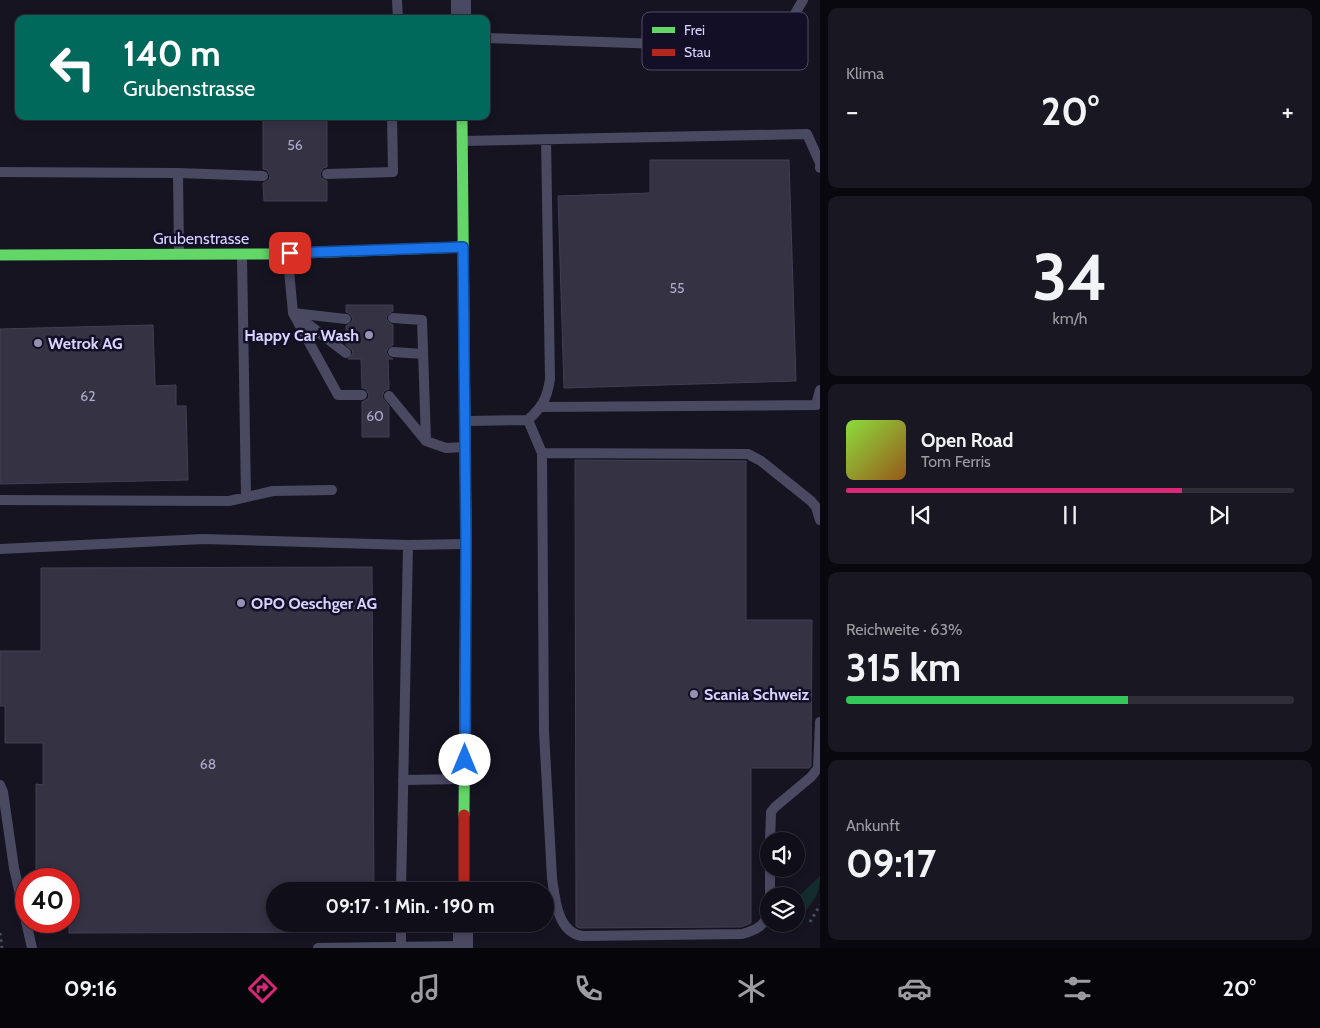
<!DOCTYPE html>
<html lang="de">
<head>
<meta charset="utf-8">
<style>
  body { margin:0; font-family:Cabin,sans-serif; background:#191822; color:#f1f3f6; height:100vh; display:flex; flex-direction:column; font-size:19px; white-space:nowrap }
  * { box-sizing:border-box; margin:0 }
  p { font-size:16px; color:#9c9ca2 }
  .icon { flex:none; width:28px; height:28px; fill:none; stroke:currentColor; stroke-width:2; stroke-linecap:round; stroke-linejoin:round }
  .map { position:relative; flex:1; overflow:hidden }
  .side { display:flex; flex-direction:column; gap:8px; padding:8px; background:#09080e; width:500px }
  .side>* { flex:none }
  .banner { position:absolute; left:15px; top:15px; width:475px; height:105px; border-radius:10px; box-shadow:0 2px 8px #0003,0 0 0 1px #302f38; background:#00695c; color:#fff; overflow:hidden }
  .buttons { position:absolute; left:760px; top:832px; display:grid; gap:10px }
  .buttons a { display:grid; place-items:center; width:45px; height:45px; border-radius:50%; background:#100f19; box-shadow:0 2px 8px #0003,0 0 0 1px #302f38; font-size:25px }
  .speed { position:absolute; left:15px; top:868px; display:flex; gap:10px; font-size:25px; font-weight:700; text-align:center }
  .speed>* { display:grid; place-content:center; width:65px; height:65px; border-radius:50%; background:#100f19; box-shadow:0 2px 8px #0003,0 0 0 1px #302f38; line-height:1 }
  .speed .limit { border:8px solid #d22; background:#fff; color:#111 }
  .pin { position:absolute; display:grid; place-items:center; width:42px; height:42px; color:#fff; margin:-21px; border-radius:10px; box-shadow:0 2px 8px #0006 }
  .me { position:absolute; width:55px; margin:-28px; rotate:0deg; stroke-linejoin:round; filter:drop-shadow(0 0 4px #0008) }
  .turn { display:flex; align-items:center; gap:18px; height:105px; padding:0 25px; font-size:22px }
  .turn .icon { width:65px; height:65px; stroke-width:2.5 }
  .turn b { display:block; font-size:35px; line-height:42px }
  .big { font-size:38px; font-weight:800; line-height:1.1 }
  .side .card { flex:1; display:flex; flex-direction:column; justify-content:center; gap:8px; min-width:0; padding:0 18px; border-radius:10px; background:#191822 }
  .side .dial { align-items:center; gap:0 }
  .dial b { font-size:65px; line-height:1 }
  .song { display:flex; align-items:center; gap:15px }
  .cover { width:60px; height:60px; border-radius:8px; background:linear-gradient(135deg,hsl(90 70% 55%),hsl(30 70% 35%)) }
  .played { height:5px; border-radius:2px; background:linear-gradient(90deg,#db2777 75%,#302f38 75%) }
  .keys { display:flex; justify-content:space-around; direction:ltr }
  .heat { display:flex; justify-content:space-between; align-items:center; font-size:28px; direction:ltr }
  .charge { height:8px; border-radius:4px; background:linear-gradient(90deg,#34c759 63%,#302f38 0) }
  .trip { position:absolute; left:266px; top:882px; width:288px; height:50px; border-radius:25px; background:#100f19; box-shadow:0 2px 8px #0003,0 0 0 1px #302f38; font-weight:800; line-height:50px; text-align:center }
  .menu { display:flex; height:80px; justify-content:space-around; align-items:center; background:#06060a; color:#9c9ca2 }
  .menu .icon { width:35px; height:35px }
  .menu .on { color:#db2777 }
  .menu b { font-size:22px; color:#f1f3f6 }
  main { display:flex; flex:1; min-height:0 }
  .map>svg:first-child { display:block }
  .green { fill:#132c2d }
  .building { fill:#343243; stroke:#433f54 }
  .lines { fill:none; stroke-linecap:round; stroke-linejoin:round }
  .path { stroke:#44505f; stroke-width:3; stroke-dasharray:2.5 4; stroke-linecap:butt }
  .lane { stroke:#4a4962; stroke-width:10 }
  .street { stroke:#4a4962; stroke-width:20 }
  .fast { stroke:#63d668; stroke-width:11 }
  .jam { stroke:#b3261e; stroke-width:11 }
  .route-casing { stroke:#114b97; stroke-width:12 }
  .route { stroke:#1a73e8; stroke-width:9 }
  .poi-dot { fill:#9591b1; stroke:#130f26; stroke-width:2 }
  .labels { text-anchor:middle; stroke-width:5; stroke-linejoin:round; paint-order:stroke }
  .number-label { font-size:14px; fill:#b0acd0 }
  .street-label { font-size:16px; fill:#d9d4ff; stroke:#130f26 }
  .poi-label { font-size:16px; font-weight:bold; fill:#d9d4ff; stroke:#130f26; text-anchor:start }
  .key { fill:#130f26; stroke:#4e4a67; stroke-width:1 }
  .key-label { font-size:14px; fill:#d9d4ff }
</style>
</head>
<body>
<main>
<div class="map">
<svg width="820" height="948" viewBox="0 0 820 948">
  <rect width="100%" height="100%" fill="#161421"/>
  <path class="green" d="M 820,876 C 820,898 810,905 796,921 L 796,899 Z"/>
  <path class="building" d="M 263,116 L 327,116 L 327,167 L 323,168 L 320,174 L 321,178 L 327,181 L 327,201 L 264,201 L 263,183 L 269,180 L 270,176 L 267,170 L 263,169 Z
    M 650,160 L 789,160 L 796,381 L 564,388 L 558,196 L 650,193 Z
    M 346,305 L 393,305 L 393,311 L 388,314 L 386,318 L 389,323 L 393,325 L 393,345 L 388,348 L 386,352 L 389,357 L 393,359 L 388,359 L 389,389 L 384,391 L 382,397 L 389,406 L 389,437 L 362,437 L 362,402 L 368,399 L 369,395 L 366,389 L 362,388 L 361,359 L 348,359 L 353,353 L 352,350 L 346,345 L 346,326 L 351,323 L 353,319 L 350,314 L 346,312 Z
    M 153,325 L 155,386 L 176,385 L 176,406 L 186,406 L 188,480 L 0,484 L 0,329 Z
    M 575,460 L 746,461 L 746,620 L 812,620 L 811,766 L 809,768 L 751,768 L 751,923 L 749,924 L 741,927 L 732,927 L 579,928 L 576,926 Z
    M 372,567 L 374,891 L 275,891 L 275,924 L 374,924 L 374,932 L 69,933 L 69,879 L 36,879 L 36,784 L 43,785 L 43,743 L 5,743 L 5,706 L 0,706 L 0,651 L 41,651 L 41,568 Z"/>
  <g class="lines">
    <path class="path" d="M 810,922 L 820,905
      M 0,933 L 2,948"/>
    <path class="lane" d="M 397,0 L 398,19
      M 441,19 L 454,19
      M 486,38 L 775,48 L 803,0
      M 463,141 L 807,134 L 820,163 L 820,168
      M 0,172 L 178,173 L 179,253
      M 178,173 L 263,176
      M 327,174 L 393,172 L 392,116
      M 290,254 L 289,270 L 293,313 L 346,319
      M 242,256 L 246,497
      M 293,313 L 338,395 L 362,395
      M 296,315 L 346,353
      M 393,318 L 422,320 L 426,441 L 446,448 L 464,447
      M 393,352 L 423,354
      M 389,396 L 426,441
      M 541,407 L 816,405 L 820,390
      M 528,420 C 542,407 547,399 550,379 L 546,139
      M 466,421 L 528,420 L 542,453 L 544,732 L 552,878 C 555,898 557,932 582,936 L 742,934 C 756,930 765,926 769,912
      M 542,453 L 748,454 L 761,461 L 811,501 L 816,507 L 820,520
      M 0,500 L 229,501 L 273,491 L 332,490
      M 0,549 L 203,539 L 408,545 L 465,544
      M 403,780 L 465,779
      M 0,785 L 3,792 L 14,868 L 32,948
      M 770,841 L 771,812 L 775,807 L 811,777 L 818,768 L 820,722
      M 401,891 L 408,545
      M 770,896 L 770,869
      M 401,947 L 401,924
      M 318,948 L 463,946"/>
    <path class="street" d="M 461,0 L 461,19
      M 463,948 L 463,924"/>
    <path class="fast" d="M 462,116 L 466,544 L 464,815
      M 0,255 L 276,254 L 463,247"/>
    <path class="jam" d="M 464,891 L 464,815"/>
  </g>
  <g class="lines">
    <g class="route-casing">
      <path id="route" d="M 290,253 L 463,247 L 466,544 L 465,760"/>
    </g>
    <use href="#route" class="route"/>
  </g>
  <g class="poi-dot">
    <circle cx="369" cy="335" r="5"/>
    <circle cx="38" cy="343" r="5"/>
    <circle cx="241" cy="603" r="5"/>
    <circle cx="694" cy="694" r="5"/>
  </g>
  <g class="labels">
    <g class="number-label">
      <text x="295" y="150">56</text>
      <text x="677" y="293">55</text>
      <text x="88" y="401">62</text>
      <text x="375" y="421">60</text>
      <text x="208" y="769">68</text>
    </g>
    <g class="street-label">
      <text x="201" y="244">Grubenstrasse</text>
    </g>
    <g class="poi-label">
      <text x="359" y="341" text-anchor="end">Happy Car Wash</text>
      <text x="48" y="349">Wetrok AG</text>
      <text x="251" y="609">OPO Oeschger AG</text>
      <text x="704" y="700">Scania Schweiz</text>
    </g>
  </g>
  <rect x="642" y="12" width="166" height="58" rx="8" class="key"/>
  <rect x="652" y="27" width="23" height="6" fill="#63d668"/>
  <rect x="652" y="49" width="23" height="7" fill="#b3261e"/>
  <g class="key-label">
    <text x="684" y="35">Frei</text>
    <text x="684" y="57">Stau</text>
  </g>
</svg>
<div class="buttons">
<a><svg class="icon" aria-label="sound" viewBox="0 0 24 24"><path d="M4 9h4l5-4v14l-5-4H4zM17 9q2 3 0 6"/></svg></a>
<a><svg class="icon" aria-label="layers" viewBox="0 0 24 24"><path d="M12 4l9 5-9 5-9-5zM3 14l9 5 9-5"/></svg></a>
</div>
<div class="speed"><div class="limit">40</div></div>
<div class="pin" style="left:290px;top:253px;background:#d93025"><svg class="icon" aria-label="arrive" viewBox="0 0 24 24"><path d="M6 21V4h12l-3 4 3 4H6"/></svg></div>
<svg class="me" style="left:465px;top:760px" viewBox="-20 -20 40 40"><circle r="19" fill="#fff"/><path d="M0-13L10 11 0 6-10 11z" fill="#1a73e8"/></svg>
<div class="trip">09:17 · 1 Min. · 190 m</div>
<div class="banner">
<div class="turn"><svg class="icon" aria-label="left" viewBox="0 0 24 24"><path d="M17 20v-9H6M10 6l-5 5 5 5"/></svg><div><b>140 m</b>Grubenstrasse</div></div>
</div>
</div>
<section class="side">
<div class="card"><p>Klima</p>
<div class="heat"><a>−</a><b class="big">20°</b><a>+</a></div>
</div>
<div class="card dial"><b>34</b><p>km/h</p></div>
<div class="card">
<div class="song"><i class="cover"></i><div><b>Open Road</b><p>Tom Ferris</p></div></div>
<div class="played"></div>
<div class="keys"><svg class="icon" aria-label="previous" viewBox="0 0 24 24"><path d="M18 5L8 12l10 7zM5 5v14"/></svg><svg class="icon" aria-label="pause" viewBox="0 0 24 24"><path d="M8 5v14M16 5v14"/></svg><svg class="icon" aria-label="next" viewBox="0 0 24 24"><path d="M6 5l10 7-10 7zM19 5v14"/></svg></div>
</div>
<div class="card"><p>Reichweite · 63%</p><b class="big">315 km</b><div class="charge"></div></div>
<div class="card"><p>Ankunft</p><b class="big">09:17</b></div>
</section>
</main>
<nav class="menu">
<b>09:16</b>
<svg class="icon on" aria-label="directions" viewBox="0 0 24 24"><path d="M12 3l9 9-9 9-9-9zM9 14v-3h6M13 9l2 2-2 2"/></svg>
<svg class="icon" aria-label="music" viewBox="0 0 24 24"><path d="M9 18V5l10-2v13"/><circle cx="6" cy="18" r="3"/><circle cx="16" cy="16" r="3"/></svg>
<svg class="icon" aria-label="phone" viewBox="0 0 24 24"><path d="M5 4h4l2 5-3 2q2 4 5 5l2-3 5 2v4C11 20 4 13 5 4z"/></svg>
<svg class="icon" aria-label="climate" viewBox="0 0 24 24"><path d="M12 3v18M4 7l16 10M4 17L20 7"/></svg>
<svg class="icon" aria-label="car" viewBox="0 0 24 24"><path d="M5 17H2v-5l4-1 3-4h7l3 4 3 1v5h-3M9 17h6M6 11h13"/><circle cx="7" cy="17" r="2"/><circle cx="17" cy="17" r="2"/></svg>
<svg class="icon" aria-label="filters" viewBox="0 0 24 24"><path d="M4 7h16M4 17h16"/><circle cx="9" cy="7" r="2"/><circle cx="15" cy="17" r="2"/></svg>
<b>20°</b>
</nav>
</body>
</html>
